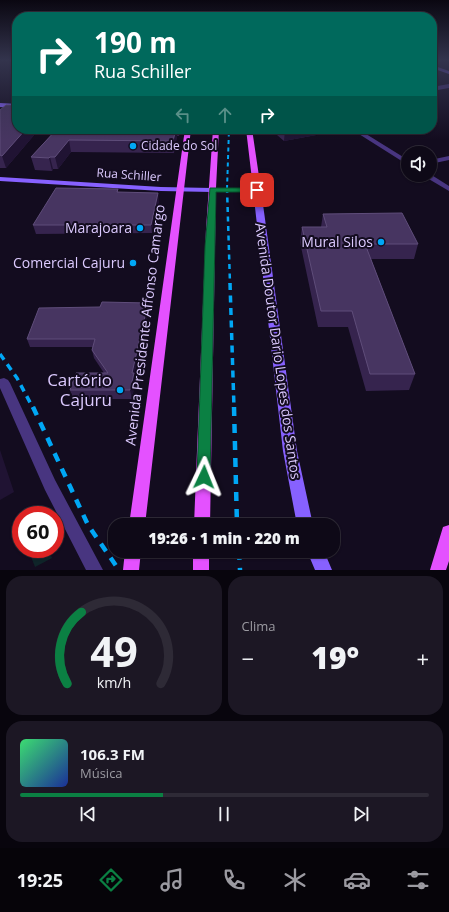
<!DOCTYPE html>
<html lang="pt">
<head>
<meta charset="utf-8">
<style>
  body { margin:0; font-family:"Open Sans",sans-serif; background:#1c1724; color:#f1f3f6; height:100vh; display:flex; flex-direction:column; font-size:15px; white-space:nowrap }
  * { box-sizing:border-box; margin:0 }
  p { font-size:13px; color:#9b9aa1 }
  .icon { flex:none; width:22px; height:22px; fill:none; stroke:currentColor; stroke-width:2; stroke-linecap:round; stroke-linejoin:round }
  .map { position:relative; height:570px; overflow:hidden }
  .side { display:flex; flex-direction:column; gap:6px; padding:6px; background:#08050d; flex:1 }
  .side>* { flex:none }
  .guide { position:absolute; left:12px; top:12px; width:425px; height:122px; border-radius:16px; box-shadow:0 1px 3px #0004,0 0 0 1px #2e2a36; background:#00695c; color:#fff; overflow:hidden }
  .fabs { position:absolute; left:401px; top:146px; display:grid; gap:8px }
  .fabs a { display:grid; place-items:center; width:36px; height:36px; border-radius:50%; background:#0e0917; box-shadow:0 1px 3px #0004,0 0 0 1px #2e2a36; font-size:20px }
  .speed { position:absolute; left:12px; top:506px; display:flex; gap:8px; font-size:20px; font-weight:700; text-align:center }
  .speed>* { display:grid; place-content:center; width:52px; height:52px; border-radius:50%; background:#0e0917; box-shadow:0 1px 3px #0004,0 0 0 1px #2e2a36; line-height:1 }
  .speed .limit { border:6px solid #d22; background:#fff; color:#111 }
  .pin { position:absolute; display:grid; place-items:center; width:34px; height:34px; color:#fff; margin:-17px; border-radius:8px; box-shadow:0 2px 6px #0006 }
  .me { position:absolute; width:44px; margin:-22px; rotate:2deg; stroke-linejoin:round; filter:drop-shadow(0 0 3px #0008) }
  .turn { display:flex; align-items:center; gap:14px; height:84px; padding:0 16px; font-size:18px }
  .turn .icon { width:52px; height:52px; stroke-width:2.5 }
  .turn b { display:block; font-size:28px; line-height:34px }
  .lanes { display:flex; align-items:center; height:38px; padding:0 16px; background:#0003; justify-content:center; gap:20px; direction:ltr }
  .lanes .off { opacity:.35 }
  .big { font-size:30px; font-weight:800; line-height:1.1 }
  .side .card { flex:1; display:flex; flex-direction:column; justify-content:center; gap:6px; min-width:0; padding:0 14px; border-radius:16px; background:#1c1724 }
  .side .dial { align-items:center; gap:0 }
  .dial svg { height:104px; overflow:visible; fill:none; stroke:#2e2a36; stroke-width:7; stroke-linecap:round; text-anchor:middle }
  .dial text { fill:#f1f3f6; stroke:none }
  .song { display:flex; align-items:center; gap:12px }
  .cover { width:48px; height:48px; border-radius:6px; background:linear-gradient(135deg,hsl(140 70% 55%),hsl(230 70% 35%)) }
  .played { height:4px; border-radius:2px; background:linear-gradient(90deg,#0b8043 35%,#2e2a36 35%) }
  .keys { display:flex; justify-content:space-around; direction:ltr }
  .heat { display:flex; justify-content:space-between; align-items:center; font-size:22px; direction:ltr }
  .side .tiles { flex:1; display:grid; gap:6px; grid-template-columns:1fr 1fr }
  .card:last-child { grid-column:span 2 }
  .trip { position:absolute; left:108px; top:518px; width:232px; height:40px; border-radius:16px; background:#0e0917; box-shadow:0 1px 3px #0004,0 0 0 1px #2e2a36; font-weight:800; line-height:40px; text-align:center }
  .tab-bar { display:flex; height:64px; justify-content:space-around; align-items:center; background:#060409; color:#9b9aa1 }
  .tab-bar .icon { width:28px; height:28px }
  .tab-bar .current { color:#0b8043 }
  .tab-bar b { font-size:18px; color:#f1f3f6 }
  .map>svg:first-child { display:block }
  .green { fill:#0f2429 }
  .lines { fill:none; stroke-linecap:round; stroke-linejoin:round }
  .street { fill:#483580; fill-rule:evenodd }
  .secondary { fill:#8761ff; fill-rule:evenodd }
  .primary { fill:#e451ff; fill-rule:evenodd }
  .rail-far3 { stroke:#00a7f5; stroke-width:2; stroke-dasharray:4 3.5; stroke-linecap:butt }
  .rail-far2 { stroke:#00a7f5; stroke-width:2.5; stroke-dasharray:5 4.5; stroke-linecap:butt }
  .rail-far1 { stroke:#00a7f5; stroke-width:3.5; stroke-dasharray:7 5.5; stroke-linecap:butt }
  .rail { stroke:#00a7f5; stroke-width:4.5; stroke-dasharray:9 8; stroke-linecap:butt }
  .wall { fill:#36244e }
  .shaded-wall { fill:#201333 }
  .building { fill:#473561; stroke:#5f4d7a }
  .route { fill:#0b8043; stroke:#07532c }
  .poi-dot { fill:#00a7f5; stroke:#130c1f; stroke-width:1.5 }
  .labels { text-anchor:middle; stroke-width:4; stroke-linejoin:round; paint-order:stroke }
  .far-poi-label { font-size:12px; fill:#dccaff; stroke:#130c1f; text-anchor:start }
  .far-street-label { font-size:12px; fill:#dccaff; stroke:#130c1f }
  .poi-label { font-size:14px; fill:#dccaff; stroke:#130c1f; text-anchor:end }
  .street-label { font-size:14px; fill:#dccaff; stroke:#130c1f }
  .near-poi-label { font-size:17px; fill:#dccaff; stroke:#130c1f; text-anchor:end }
</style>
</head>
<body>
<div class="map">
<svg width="449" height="570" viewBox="0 0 449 570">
  <rect width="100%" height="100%" fill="#130c1f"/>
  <path class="green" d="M 28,549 L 48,549 L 52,558 L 35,567 Z"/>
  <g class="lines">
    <path class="street" d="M 449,84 L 449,88 L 432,91 L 432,87 Z
      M 351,129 L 358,129 L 408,160 L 408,165 Z
      M 449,156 L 449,160 L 430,164 L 430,160 Z
      M 430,174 L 449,186 L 449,191 L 422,175 Z
      M 4,378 L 8,380 L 10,383 L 55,480 L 103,570 L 86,570 L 45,490 L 0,388 L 0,379 Z"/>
    <path class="secondary" d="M 432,65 L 449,71 L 449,74 L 432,68 Z
      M 0,103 L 17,104 L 17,108 L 0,107 Z
      M 0,177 L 161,187 L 212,188 L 216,190 L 212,192 L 161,191 L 0,181 Z
      M 254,188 L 260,188 L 261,190 L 297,451 L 313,525 L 297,525 L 283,451 L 253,190 Z
      M 307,551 L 324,551 L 332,570 L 315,570 Z"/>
    <path class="primary" d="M 185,129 L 191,129 L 145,525 L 129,525 Z
      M 213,129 L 219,129 L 216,188 L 253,188 L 246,129 L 252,129 L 261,190 L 257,192 L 216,192 L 210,525 L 194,525 L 206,229 Z
      M 449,525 L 449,561 L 446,570 L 430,570 L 443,527 Z
      M 125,551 L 141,551 L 139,570 L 123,570 Z
      M 193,551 L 209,551 L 209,570 L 193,570 Z"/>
    <path class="rail-far3" d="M 227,189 L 229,129"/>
    <path class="rail-far2" d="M 227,188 L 230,284"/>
    <path class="rail-far1" d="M 230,283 L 234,408
      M 0,354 L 17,378 L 33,408"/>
    <path class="rail" d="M 33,407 L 88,525 L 119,570
      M 234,407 L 237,525
      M 239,551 L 240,570"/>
  </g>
  <path class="wall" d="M 0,110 L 17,129 L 181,129 L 179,136 L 177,136 L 174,153 L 71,152 L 58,169 L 53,169 L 52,171 L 35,170 L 31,157 L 52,134 L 35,134 L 6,168 L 0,168 Z
    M 270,129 L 328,129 L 327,133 L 284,141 Z
    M 118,189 L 118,192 L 159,201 L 152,233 L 36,234 L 33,225 Z
    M 323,214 L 418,244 L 414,259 L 371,259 L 415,374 L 409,390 L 366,391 L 348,327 L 318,327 L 300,242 L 302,227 L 321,227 Z
    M 148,303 L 149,310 L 134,376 L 135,381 L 132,399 L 73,399 L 70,390 L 104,373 L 94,358 L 92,350 L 93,347 L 30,347 L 27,339 Z"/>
  <path class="shaded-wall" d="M 26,129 L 34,129 L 35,134 L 6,168 L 2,156 Z
    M 176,129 L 177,129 L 177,136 L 174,153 L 173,141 Z
    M 179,129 L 181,129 L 179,136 Z
    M 290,129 L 328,129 L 327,133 L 284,141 L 285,130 Z
    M 69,140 L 71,152 L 58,169 L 55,157 Z
    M 50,157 L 53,169 L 52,171 L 49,158 Z
    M 158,193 L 159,201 L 152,233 L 151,225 Z
    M 148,303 L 149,310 L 134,376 L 135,381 L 132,399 L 130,390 L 132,373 Z
    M 0,450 L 14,492 L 0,500 Z"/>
  <path class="building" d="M 6,105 L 17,105 L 17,129 L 26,129 L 2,156 L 0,155 L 0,110 Z
    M 57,129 L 176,129 L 173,141 L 69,140 L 55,157 L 50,157 L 49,158 L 31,157 Z
    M 56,188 L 118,189 L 117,192 L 158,193 L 151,225 L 33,225 Z
    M 402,213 L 418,244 L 365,244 L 415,374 L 370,374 L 352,311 L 321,311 L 302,227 L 327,227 L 323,214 Z
    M 102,302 L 148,303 L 132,373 L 134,373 L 130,390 L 70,390 L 76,373 L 108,373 L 92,350 L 95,339 L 27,339 L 39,308 L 100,307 Z"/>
  <linearGradient id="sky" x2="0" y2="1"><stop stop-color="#0a0711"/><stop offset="0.43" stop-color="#33344d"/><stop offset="1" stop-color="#33344d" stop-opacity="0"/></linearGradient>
  <rect width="449" height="140" fill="url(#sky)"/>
  <path class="route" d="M 210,188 L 257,188 L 260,190 L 257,192 L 216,192 L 210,477 L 208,482 L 204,483 L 199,482 L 197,477 L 205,247 Z"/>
  <g class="poi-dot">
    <circle cx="133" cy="146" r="4"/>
    <circle cx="140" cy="228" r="4"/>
    <circle cx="381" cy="242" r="4"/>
    <circle cx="133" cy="263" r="4"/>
    <circle cx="120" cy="390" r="4"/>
  </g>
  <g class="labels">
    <g class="far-poi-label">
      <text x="141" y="150">Cidade do Sol</text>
    </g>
    <g class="far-street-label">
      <text transform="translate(129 175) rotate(4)" y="4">Rua Schiller</text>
    </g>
    <g class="poi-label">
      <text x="132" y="233">Marajoara</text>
      <text x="373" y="247">Mural Silos</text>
      <text x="125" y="268">Comercial Cajuru</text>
    </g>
    <g class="street-label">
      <text transform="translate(145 325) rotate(-83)" y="5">Avenida Presidente Affonso Camargo</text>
      <text transform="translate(278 351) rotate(82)" y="5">Avenida Doutor Dario Lopes dos Santos</text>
    </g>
    <g class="near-poi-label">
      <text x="112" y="386">Cartório<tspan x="112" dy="20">Cajuru</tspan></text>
    </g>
  </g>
</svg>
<div class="fabs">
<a><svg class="icon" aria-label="sound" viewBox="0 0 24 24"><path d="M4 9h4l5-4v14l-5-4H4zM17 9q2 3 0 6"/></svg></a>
</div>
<div class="speed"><div class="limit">60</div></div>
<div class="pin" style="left:257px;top:190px;background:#d93025"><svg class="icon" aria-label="arrive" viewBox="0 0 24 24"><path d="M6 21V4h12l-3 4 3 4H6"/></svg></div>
<svg class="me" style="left:204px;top:477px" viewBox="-20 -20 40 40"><path d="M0-17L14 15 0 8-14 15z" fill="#0b8043" stroke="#fff" stroke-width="4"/></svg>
<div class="trip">19:26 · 1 min · 220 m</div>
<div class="guide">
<div class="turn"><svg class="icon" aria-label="right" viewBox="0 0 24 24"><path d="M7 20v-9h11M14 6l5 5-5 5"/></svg><div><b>190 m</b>Rua Schiller</div></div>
<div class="lanes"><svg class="icon off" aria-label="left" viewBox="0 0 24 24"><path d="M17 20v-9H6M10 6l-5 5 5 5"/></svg><svg class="icon off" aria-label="ahead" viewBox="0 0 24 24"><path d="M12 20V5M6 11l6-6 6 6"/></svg><svg class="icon" aria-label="right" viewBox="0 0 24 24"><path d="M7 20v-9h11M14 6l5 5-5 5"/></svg></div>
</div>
</div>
<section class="side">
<div class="tiles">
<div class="card dial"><svg viewBox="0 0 100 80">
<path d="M14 69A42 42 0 1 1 86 69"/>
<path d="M14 69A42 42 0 0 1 25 14" stroke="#0b8043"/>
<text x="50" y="56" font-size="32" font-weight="700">49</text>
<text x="50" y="72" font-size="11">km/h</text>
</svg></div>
<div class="card"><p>Clima</p>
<div class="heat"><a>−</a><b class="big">19°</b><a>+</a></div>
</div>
<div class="card">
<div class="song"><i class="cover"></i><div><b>106.3 FM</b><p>Música</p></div></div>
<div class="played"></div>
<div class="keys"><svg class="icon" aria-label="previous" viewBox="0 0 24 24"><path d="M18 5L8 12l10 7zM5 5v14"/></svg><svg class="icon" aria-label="pause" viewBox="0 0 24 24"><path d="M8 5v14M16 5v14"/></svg><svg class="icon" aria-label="next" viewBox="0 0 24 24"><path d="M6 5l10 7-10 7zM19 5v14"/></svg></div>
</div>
</div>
</section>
<nav class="tab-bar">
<b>19:25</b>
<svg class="icon current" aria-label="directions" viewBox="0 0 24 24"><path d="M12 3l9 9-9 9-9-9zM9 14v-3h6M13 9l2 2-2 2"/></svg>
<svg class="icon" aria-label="music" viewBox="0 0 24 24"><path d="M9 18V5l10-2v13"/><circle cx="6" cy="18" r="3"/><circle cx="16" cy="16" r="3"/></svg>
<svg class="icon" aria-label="phone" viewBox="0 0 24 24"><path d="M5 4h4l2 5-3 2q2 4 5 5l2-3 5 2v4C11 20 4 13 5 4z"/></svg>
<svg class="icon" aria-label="climate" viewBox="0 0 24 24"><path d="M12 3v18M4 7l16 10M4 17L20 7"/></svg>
<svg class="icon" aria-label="car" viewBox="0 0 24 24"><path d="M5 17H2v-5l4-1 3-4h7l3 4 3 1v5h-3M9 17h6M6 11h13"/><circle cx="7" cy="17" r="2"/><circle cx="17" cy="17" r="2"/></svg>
<svg class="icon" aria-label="filters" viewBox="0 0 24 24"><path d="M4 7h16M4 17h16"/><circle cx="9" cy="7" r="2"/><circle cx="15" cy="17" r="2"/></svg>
</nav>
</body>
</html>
